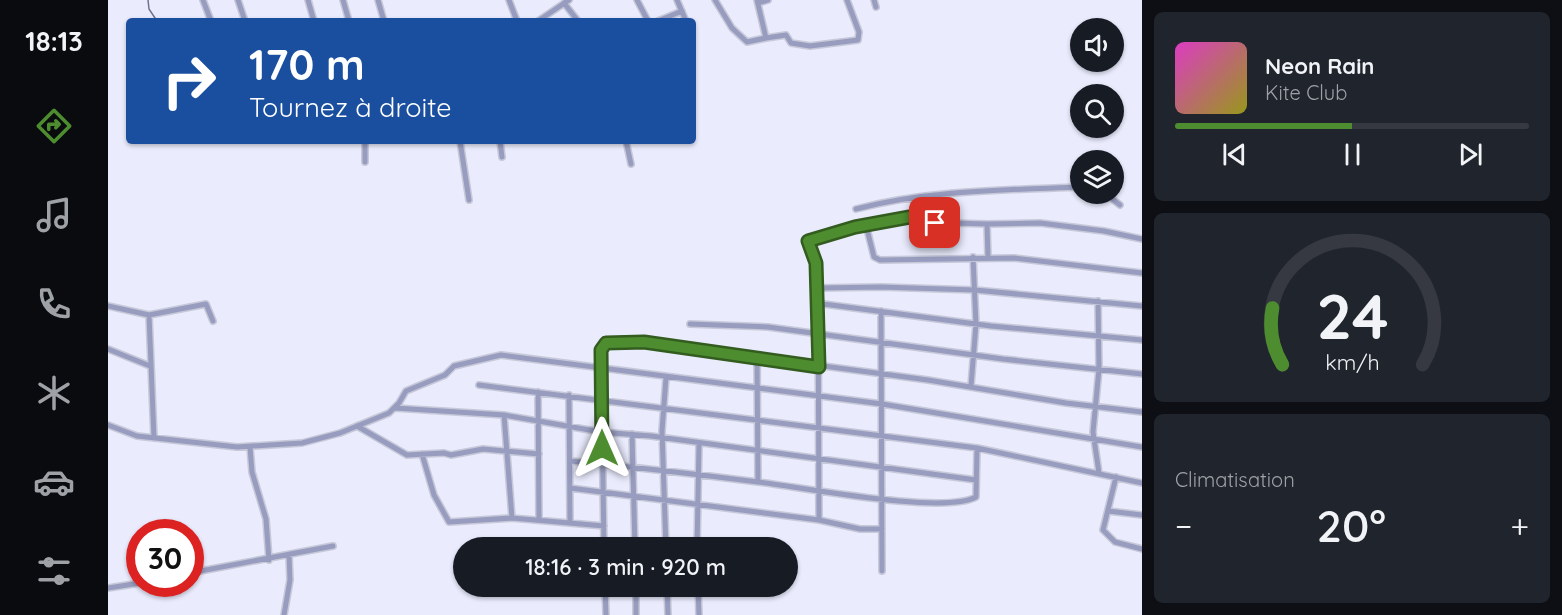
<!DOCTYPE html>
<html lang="fr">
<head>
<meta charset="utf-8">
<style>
  body { margin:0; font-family:Quicksand,sans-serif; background:#20242c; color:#f1f3f6; height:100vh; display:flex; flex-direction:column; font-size:22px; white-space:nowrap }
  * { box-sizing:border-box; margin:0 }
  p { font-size:20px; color:#9ea1a6 }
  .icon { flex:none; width:33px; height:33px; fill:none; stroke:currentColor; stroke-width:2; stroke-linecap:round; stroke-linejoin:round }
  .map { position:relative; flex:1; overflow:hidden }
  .sheet { display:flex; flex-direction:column; gap:12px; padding:12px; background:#0d0f14; width:420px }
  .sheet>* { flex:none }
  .top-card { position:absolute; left:18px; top:18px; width:570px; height:126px; border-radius:6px; box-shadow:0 2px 4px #0004; background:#1a4fa0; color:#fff; overflow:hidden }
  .tools { position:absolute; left:962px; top:18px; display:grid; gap:12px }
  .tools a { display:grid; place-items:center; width:54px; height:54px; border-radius:50%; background:#171b24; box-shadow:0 2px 4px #0004; font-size:30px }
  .speed { position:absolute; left:18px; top:519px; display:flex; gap:12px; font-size:30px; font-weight:700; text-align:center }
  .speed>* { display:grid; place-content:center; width:78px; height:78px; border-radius:50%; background:#171b24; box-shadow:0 2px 4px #0004; line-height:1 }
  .speed .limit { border:9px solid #d22; background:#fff; color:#111 }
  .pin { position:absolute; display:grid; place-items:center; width:51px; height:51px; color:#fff; margin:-26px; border-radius:12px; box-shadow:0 3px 9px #0006 }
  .me { position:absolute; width:66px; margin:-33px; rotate:0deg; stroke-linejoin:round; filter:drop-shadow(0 0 4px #0008) }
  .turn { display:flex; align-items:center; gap:21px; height:126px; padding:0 24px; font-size:27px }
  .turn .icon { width:78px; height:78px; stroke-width:2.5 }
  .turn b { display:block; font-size:42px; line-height:51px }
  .big { font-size:45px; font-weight:600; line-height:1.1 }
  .sheet .card { flex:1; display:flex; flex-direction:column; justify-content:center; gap:9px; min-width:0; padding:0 21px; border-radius:9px; background:#20242c }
  .sheet .dial { align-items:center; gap:0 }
  .dial svg { height:156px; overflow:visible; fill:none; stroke:#363941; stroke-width:7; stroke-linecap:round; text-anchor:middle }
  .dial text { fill:#f1f3f6; stroke:none }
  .song { display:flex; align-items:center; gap:18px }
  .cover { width:72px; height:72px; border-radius:9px; background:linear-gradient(135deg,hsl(310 70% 55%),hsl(60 70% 35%)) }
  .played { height:6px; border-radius:3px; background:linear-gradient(90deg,#4e8d2f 50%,#363941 50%) }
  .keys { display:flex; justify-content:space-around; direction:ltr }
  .heat { display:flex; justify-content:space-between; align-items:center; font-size:33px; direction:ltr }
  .trip { position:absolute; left:345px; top:537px; width:345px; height:60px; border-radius:30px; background:#171b24; box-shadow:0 2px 4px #0004; font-weight:600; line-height:60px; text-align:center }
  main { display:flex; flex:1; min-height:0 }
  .dock { display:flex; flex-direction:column; width:108px; justify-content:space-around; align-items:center; background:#090b0e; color:#9ea1a6 }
  .dock .icon { width:42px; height:42px }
  .dock .active { color:#4e8d2f }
  .dock b { font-size:27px; color:#f1f3f6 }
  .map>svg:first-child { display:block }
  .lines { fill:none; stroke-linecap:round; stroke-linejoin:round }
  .stream { stroke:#6f738f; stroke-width:1.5 }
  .minor-casing { stroke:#c7c9d9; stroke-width:8 }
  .minor { stroke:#989dc0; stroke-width:5 }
  .route-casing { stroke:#335c1f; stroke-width:15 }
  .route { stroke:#4e8d2f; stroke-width:10 }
</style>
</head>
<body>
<main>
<nav class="dock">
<b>18:13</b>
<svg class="icon active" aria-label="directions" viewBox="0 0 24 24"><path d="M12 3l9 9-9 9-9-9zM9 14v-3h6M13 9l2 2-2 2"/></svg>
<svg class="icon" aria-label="music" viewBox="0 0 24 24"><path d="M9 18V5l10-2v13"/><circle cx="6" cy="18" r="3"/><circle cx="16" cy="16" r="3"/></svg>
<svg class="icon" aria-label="phone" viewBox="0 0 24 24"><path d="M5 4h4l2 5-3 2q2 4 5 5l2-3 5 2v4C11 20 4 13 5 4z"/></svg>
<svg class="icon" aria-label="climate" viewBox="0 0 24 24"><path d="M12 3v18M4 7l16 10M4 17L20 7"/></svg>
<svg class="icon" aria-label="car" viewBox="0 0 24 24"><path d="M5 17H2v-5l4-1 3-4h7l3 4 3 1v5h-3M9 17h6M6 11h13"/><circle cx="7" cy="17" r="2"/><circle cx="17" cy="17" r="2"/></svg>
<svg class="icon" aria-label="filters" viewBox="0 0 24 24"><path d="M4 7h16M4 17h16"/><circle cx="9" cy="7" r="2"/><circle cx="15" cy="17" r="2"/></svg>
</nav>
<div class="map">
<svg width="1034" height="615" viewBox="0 0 1034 615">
  <rect width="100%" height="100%" fill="#eaecfe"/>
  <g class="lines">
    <path class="stream" d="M 40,0 L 41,9 L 49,21"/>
    <g class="minor-casing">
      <path id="minor" d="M 95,0 L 103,21
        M 130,0 L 137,21
        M 200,0 L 206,21
        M 235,0 L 241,21
        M 270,0 L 276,21
        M 401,0 L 409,21
        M 529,0 L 540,21
        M 569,0 L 578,21
        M 607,0 L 624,28 L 639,42 L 658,38 L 649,0
        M 766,0 L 768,7
        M 456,3 L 470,21
        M 650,3 L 660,0
        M 430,21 L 461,0
        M 550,21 L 574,11
        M 658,38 L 678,35 L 683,43 L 702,46 L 750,40 L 751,32 L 739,0
        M 352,141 L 361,200
        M 392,141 L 394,157
        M 518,141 L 523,164
        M 257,162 L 257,141
        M 998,194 L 1012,205
        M 748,209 C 820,190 897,190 972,187
        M 807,216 L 807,199
        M 758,225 L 766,257 L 772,260 L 906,258 L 1034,273
        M 880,257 L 879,224 L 932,223 L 996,231 L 1034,239
        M 710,288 L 706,253 L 701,245 L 701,240 L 747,227 L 806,216 L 811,222 L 879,224
        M 990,301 L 991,369 L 985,432 L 991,473
        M 708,303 L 883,326 L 1034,340
        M 0,306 L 41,315
        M 773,311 L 774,571
        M 582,324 L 660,327 L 895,359 L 1034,374
        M 0,349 L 42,366
        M 649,357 L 650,482
        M 558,378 L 554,431 L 558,548
        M 371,385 L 869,448 L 1034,483
        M 863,386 L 868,324 L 865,257
        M 430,392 L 431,520
        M 461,395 L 462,523
        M 287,408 L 396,415 L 493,432 L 543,436 L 868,480
        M 396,415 L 404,518
        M 0,425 L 29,436 L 129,447 L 194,443 L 232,433 L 281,413 L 291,403 L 298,391 L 337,375 L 346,366 L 393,355 L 774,404 L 1034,447
        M 249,426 L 299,455 L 336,453 L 343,455 L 375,449 L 431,454
        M 524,434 L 527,548
        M 46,438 L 41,315 L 98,304 L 105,321
        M 142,447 L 144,472 L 158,519 L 161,560
        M 314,454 L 326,495 L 341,522 L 404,518 L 496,526
        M 463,461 C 525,467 587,474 650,482 C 693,487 835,515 868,497 L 869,448
        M 1008,477 L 995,530 L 1007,542 L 1034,549
        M 462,488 L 711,520 L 752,529 L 774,529
        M 1000,511 L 1034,515
        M 711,520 L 710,288 L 773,287 L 867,290 L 1034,306
        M 496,548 L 493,349 L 498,343 L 536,342 L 820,380 L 958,403 L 1034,412
        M 589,548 L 591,444
        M 82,573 L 225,546
        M 497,586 L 498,615
        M 559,586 L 560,615
        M 590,586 L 591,615
        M 0,588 L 32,583
        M 176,615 L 182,580 L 181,555
        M 528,615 L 528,586"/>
    </g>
    <use href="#minor" class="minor"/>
  </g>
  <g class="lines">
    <g class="route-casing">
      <path id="route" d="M 494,448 L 493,350 L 498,343 L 536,342 L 711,367 L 708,263 L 700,241 L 747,227 L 807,216 L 810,222 L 827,223"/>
    </g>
    <use href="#route" class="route"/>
  </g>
</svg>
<div class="tools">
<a><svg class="icon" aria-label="sound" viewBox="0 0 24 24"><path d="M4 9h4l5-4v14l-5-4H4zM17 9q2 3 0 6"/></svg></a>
<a><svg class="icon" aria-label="search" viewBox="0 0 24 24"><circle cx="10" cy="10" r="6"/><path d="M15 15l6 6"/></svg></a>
<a><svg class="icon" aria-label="layers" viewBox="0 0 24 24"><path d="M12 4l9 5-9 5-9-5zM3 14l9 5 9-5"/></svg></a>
</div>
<div class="speed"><div class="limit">30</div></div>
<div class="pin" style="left:827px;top:223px;background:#d93025"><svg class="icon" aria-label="arrive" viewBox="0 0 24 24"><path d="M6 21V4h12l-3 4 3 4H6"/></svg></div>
<svg class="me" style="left:494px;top:448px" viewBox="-20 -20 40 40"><path d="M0-17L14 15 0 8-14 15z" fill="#4e8d2f" stroke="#fff" stroke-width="4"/></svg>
<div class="trip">18:16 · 3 min · 920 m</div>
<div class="top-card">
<div class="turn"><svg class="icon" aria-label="right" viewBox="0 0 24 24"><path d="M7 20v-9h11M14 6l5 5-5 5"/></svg><div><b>170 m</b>Tournez à droite</div></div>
</div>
</div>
<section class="sheet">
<div class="card">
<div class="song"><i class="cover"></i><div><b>Neon Rain</b><p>Kite Club</p></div></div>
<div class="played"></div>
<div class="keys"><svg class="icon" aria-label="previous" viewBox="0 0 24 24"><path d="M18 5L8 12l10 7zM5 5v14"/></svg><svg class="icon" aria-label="pause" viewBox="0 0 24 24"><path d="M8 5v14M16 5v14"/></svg><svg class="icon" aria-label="next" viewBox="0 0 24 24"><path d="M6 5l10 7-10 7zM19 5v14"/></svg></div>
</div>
<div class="card dial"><svg viewBox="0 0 100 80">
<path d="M14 69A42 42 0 1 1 86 69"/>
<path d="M14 69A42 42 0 0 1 9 40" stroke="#4e8d2f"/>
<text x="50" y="56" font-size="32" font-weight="700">24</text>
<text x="50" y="72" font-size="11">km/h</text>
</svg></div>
<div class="card"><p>Climatisation</p>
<div class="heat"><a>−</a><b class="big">20°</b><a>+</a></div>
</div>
</section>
</main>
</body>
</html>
